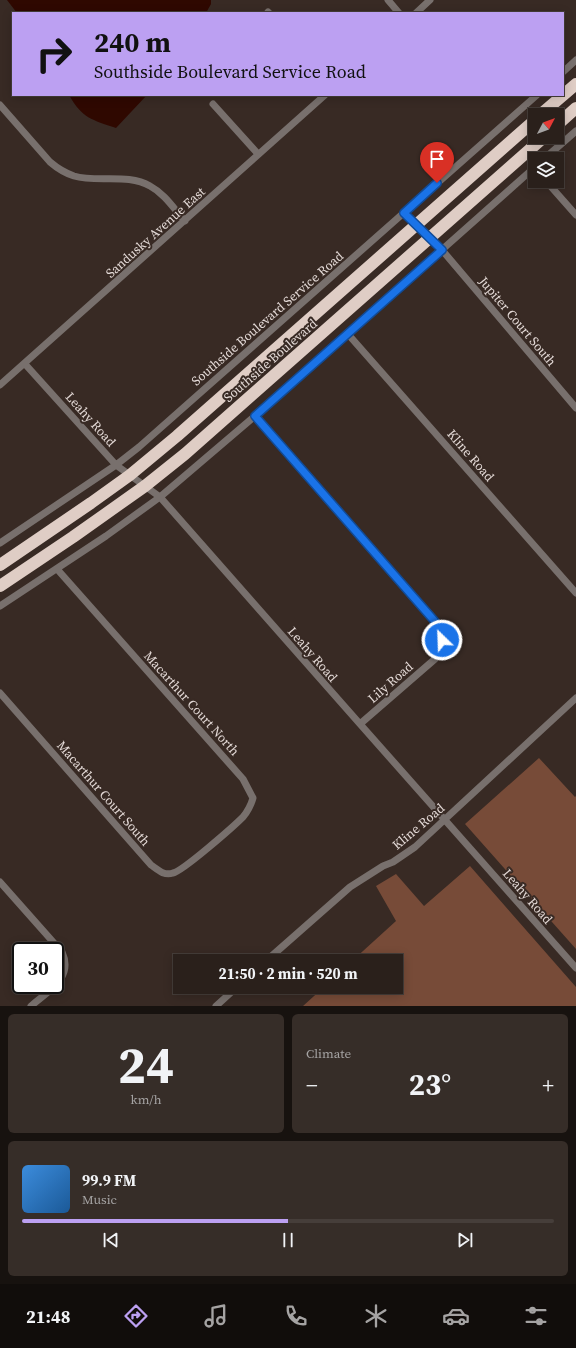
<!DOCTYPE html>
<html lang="en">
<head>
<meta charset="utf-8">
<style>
  body { margin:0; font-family:"Source Serif 4",serif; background:#362d28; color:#f1f3f6; height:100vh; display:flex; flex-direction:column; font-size:15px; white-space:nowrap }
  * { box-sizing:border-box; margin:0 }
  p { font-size:13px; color:#a5a3a3 }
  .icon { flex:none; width:22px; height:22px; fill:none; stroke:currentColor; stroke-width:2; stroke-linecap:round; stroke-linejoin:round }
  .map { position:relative; height:1006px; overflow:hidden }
  .side { display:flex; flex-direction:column; gap:8px; padding:8px; background:#17120f; flex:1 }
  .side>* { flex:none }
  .top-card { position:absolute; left:12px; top:12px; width:552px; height:84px; border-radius:0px; box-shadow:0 2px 10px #0003,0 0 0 1px #463e3a; background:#bca0f2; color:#111; overflow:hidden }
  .needle { width:26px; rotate:49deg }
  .tools { position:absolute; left:528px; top:108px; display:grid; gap:8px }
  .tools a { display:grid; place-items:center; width:36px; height:36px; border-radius:0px; background:#2a201b; box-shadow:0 2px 10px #0003,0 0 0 1px #463e3a; font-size:20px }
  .speed { position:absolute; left:12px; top:942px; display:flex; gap:8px; font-size:20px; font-weight:700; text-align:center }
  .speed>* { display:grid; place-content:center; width:52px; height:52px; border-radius:50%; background:#2a201b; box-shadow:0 2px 10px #0003,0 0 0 1px #463e3a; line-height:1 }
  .speed .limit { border:2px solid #111; border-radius:6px; background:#fff; color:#111 }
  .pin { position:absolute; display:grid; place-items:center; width:34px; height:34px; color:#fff; margin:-41px -17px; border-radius:50% 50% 50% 0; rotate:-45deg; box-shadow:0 0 4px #0007 }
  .pin .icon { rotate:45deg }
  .me { position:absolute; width:44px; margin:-22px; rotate:336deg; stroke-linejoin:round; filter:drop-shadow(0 0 3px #0008) }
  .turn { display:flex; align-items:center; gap:14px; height:84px; padding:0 16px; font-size:18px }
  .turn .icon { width:52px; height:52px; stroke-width:2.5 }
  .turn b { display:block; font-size:28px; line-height:34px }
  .big { font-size:30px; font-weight:700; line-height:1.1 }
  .side .widget { flex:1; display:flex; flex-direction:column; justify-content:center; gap:6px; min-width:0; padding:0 14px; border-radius:6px; background:#362d28 }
  .side .dial { align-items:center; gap:0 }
  .dial b { font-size:52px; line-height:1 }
  .song { display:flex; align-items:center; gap:12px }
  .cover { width:48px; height:48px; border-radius:6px; background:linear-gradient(135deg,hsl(210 70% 55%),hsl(210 70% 35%)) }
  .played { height:4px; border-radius:2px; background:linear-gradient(90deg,#bca0f2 50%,#463e3a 50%) }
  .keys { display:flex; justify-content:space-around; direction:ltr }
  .heat { display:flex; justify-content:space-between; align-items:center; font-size:22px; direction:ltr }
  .side .tiles { flex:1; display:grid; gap:8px; grid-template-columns:1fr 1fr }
  .widget:last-child { grid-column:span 2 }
  .trip { position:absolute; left:173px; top:954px; width:230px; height:40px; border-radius:0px; background:#2a201b; box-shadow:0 2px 10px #0003,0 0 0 1px #463e3a; font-weight:700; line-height:40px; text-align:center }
  .tab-bar { display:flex; height:64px; justify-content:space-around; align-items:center; background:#110d0b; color:#a5a3a3 }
  .tab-bar .icon { width:28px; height:28px }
  .tab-bar .on { color:#bca0f2 }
  .tab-bar b { font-size:18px; color:#f1f3f6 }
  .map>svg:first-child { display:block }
  .forest { fill:#774b38 }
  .water { fill:#2f0800 }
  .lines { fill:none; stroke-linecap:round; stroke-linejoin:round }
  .street { stroke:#78706d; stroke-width:7 }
  .highway { stroke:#dfcdc5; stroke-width:12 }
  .route-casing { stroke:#114b97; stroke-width:10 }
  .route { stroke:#1a73e8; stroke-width:7 }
  .labels { text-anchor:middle; stroke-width:4; stroke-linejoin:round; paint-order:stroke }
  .street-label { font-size:13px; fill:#e4dad7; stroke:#382a24 }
</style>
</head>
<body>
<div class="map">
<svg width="576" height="1006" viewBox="0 0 576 1006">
  <rect width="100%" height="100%" fill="#382a24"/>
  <path class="forest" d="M 539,758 L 575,797 L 576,796 L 576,949 L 465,824 Z
    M 470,866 L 576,987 L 576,1006 L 303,1006 L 324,987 L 396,987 L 396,961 L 352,961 L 396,921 L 376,886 L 396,874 L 424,906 Z"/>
  <path class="water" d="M 7,0 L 211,0 L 211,4 L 206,13 L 17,13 Z
    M 69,95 L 147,95 L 116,128 C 92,120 82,118 69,95 Z"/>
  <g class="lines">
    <path class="street" d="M 388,0 L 399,13
      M 268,12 L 269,13
      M 416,13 L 430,0
      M 563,72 L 576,60
      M 213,104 L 258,154
      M 0,105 L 50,162 C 57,168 65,173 74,176 C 97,183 128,173 150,186 C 165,194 174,209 185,221
      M 544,159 L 576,131
      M 546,181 L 576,215
      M 404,213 L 442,250 L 576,408
      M 347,333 L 576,593
      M 25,364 L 116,465 L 160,497 L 360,724 L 576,968
      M 0,385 L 325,95
      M 255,416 L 438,625 C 444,638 442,646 435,659 L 360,724
      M 0,543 L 116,465 L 139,447 L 537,95
      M 0,606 L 106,536 L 160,497 L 255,416 L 535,167
      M 0,693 L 151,865 C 158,870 164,876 173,873 C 183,871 234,826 243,817 C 248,811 251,805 253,798 L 243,779 L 57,569
      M 0,882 L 62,952 C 74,978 48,991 31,1006
      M 266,961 L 350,887 L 383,866 L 393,862 L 415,847 L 576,698
      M 216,1006 L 237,987"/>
    <path class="highway" d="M 540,115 L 576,84
      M 557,125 L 576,108
      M 0,565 L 91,503 L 130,475 L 177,436 L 535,120
      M 0,586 L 73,537 L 145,486 L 185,454 L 544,137"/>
  </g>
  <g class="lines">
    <g class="route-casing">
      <path id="route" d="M 437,183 L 404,213 L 442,250 L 255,416 L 438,625 L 442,640"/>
    </g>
    <use href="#route" class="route"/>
  </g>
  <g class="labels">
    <g class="street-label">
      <text transform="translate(155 232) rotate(-42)" y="5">Sandusky Avenue East</text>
      <text transform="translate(267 318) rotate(-41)" y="5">Southside Boulevard Service Road</text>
      <text transform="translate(518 321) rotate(50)" y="5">Jupiter Court South</text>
      <text transform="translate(270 360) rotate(-41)" y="5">Southside Boulevard</text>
      <text transform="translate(91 419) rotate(48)" y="5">Leahy Road</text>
      <text transform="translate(471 455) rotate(49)" y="5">Kline Road</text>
      <text transform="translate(313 654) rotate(49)" y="5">Leahy Road</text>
      <text transform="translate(390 682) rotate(-41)" y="5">Lily Road</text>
      <text transform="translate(192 703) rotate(48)" y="5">Macarthur Court North</text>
      <text transform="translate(104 793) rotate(49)" y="5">Macarthur Court South</text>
      <text transform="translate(418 826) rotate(-40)" y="5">Kline Road</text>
      <text transform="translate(528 896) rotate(49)" y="5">Leahy Road</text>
    </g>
  </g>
</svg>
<div class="tools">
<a><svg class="needle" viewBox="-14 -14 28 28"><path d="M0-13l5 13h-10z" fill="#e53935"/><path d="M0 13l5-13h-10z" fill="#a5a3a3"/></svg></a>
<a><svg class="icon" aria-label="layers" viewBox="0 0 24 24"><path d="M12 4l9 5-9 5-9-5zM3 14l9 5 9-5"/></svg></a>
</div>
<div class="speed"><div class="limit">30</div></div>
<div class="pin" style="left:437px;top:183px;background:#d93025"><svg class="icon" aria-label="arrive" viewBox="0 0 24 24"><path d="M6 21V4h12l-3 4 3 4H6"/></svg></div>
<svg class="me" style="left:442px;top:640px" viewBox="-20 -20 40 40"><circle r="17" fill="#1a73e8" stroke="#fff" stroke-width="3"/><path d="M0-11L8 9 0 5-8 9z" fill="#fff"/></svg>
<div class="trip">21:50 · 2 min · 520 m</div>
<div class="top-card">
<div class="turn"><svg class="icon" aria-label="right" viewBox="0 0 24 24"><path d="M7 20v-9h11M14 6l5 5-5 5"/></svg><div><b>240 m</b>Southside Boulevard Service Road</div></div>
</div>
</div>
<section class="side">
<div class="tiles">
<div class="widget dial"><b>24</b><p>km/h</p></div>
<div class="widget"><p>Climate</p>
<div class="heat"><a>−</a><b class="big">23°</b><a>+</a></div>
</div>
<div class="widget">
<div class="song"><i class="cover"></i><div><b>99.9 FM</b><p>Music</p></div></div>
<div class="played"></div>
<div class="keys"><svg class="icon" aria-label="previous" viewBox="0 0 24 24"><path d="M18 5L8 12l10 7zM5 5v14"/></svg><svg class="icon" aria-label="pause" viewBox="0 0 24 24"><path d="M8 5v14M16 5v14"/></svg><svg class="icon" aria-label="next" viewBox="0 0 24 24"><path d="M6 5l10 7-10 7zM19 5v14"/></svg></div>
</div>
</div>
</section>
<nav class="tab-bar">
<b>21:48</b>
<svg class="icon on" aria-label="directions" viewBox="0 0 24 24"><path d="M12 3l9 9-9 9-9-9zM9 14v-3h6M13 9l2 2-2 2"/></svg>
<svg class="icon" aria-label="music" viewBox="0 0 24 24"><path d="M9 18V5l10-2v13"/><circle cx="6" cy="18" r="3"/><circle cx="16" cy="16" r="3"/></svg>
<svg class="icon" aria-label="phone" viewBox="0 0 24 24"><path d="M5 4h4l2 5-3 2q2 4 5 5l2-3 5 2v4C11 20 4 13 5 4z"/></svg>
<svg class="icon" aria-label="climate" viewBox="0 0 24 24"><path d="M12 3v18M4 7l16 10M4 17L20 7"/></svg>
<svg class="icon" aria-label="car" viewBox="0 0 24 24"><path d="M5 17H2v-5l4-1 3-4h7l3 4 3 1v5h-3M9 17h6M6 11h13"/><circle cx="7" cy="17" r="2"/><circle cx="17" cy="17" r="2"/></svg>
<svg class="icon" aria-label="filters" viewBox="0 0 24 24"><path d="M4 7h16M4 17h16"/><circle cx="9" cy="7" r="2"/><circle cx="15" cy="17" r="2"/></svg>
</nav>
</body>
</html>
